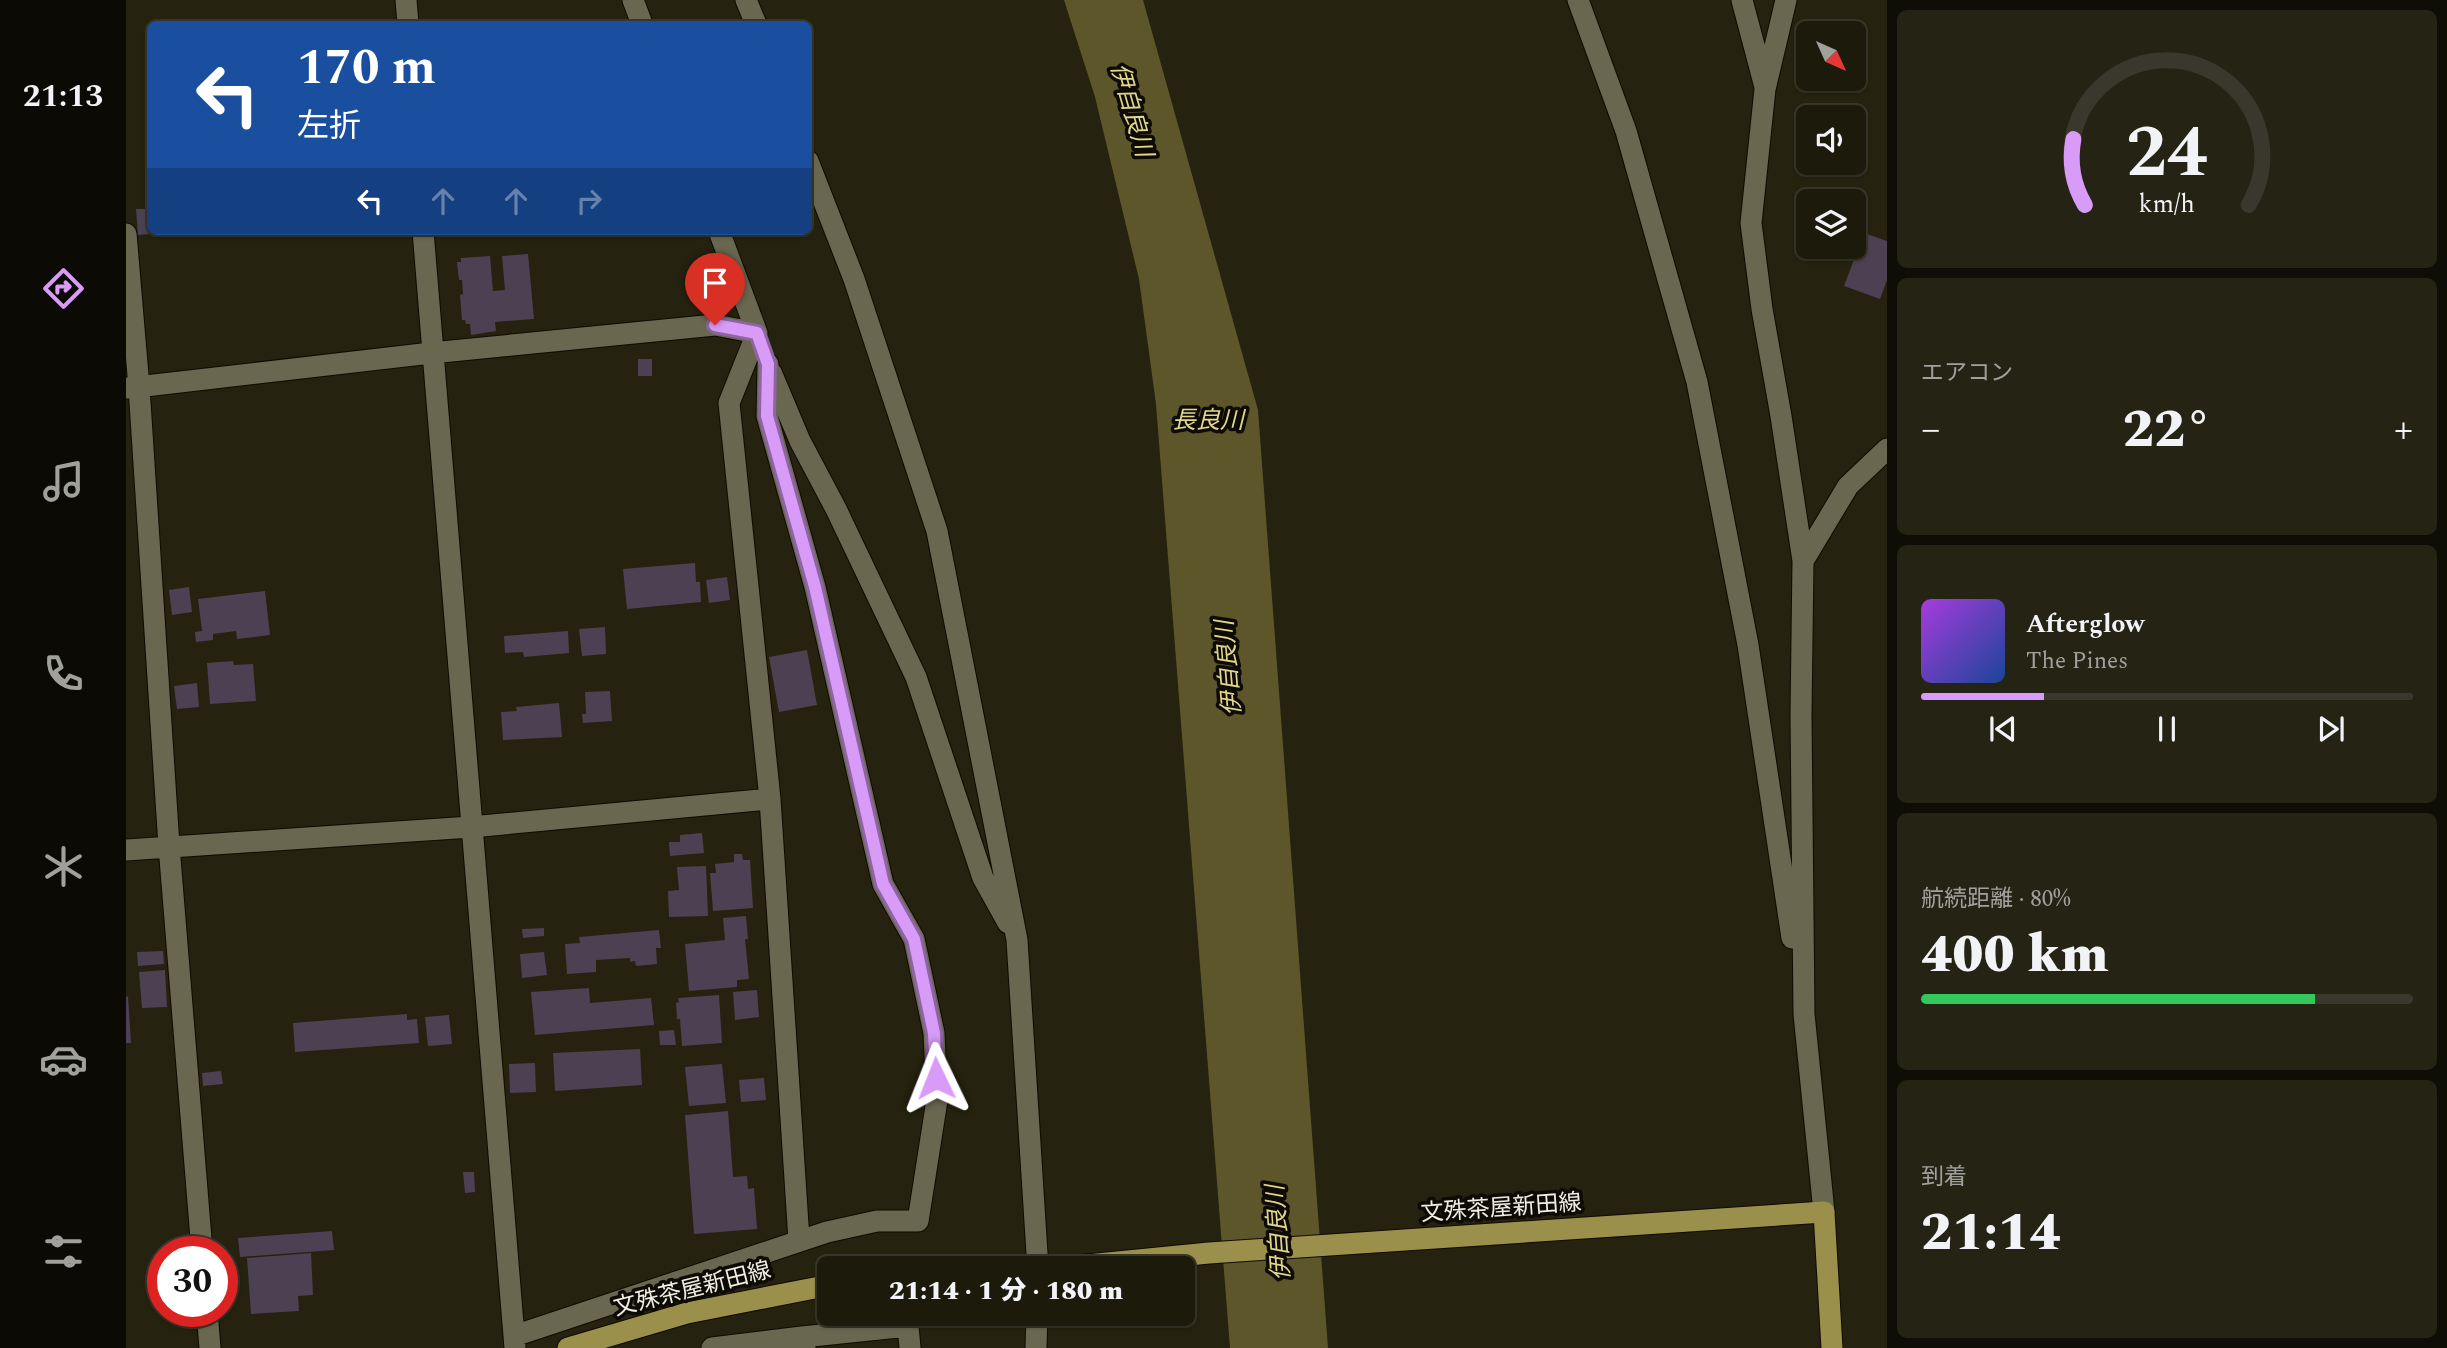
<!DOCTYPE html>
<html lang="ja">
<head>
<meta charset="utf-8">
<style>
  body { margin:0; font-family:Spectral,"Noto Sans JP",serif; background:#252314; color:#f1f3f6; height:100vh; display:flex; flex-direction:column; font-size:26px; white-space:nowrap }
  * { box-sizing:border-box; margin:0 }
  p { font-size:23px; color:#a0a19d }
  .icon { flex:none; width:38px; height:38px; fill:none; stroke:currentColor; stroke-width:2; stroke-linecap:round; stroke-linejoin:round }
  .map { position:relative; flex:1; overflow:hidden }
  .sheet { display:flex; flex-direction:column; gap:10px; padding:10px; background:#0f0e06; width:560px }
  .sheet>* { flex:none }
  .banner { position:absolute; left:21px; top:21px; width:665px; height:214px; border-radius:10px; box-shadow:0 2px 5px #0004,0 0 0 2px #3a382c; background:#1a4fa0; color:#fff; overflow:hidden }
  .needle { width:46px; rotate:135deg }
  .controls { position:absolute; left:1670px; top:21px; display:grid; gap:14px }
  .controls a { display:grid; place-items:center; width:70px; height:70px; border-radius:10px; background:#1c1a0b; box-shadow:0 2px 5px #0004,0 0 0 2px #3a382c; font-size:35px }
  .speed { position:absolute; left:21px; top:1236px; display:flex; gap:14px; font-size:35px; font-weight:700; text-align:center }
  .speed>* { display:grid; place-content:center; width:91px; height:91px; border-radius:50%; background:#1c1a0b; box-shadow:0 2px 5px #0004,0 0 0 2px #3a382c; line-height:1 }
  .speed .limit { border:10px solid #d22; background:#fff; color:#111 }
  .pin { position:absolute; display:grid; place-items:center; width:60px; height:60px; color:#fff; margin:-72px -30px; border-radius:50% 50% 50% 0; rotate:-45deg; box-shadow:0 0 7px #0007 }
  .pin .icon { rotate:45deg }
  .me { position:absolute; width:77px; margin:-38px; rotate:358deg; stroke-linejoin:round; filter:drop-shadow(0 0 5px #0008) }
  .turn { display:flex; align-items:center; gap:24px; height:147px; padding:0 35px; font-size:32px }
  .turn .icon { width:91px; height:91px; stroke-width:2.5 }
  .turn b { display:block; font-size:49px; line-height:60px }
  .lanes { display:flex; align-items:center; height:66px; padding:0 35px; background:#0003; justify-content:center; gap:35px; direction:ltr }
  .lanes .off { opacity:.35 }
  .big { font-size:52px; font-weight:800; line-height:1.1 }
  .sheet .tile { flex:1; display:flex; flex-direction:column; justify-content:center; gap:10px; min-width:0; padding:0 24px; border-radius:10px; background:#252314 }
  .sheet .dial { align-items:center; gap:0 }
  .dial svg { height:182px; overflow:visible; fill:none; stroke:#3a382c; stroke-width:7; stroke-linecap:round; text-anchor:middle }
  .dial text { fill:#f1f3f6; stroke:none }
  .song { display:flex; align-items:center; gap:21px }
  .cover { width:84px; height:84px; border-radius:10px; background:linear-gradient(135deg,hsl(280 70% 55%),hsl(220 70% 35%)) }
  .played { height:7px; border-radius:4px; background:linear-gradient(90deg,#d89bf8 25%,#3a382c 25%) }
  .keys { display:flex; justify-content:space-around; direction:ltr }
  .heat { display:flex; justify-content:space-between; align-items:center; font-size:38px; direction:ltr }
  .charge { height:10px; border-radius:5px; background:linear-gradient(90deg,#34c759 80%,#3a382c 0) }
  .trip { position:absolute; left:691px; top:1256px; width:378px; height:70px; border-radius:10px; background:#1c1a0b; box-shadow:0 2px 5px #0004,0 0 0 2px #3a382c; font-weight:800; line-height:70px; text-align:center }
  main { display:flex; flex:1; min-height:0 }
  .tabs { display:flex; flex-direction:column; width:126px; justify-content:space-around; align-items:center; background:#0b0a04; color:#a0a19d }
  .tabs .icon { width:49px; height:49px }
  .tabs .active { color:#d89bf8 }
  .tabs b { font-size:32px; color:#f1f3f6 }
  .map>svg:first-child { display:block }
  .water { fill:#5d562a }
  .building { fill:#4c4153 }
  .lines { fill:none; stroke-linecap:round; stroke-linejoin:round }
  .minor-casing { stroke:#0f0b00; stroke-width:23 }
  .major-casing { stroke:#0f0b00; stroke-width:23 }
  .minor { stroke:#6a6751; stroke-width:21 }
  .major { stroke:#9b904b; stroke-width:21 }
  .route-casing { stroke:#8c65a1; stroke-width:18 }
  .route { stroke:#d89bf8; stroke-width:12 }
  .labels { text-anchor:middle; stroke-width:7; stroke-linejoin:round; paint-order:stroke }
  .street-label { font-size:23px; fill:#f0eee2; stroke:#0d0b04 }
  .water-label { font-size:24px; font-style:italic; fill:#e2d68d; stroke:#0d0b04 }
</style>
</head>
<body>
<main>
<nav class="tabs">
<b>21:13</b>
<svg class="icon active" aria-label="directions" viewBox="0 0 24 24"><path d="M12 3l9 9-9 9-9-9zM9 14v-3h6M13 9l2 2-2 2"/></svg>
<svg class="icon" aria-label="music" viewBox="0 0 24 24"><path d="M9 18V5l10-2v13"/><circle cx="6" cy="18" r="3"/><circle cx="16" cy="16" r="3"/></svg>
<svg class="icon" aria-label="phone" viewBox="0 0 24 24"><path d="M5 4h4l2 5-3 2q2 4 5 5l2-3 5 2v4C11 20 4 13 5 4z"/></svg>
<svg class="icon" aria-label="climate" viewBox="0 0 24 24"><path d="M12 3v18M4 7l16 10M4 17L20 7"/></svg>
<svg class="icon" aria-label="car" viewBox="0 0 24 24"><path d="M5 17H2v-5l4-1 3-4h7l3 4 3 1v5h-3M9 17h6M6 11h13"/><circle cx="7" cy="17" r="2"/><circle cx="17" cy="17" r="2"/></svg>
<svg class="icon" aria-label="filters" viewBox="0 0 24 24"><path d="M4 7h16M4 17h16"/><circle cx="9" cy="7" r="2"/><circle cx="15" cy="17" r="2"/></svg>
</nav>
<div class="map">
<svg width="1761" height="1348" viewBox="0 0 1761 1348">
  <rect width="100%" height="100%" fill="#25220f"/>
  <path class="water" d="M 938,0 L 1017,0 L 1132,410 L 1202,1348 L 1104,1348 L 1030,404 L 1013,279 L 969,97 Z"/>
  <path class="building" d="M 10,209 L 24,209 L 24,231 L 37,231 L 37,233 L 12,235 Z
    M 40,231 L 86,231 L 86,233 L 40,236 Z
    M 1738,233 L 1761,241 L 1761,280 L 1754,299 L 1718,286 Z
    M 402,254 L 408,319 L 369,322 L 370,331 L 345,335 L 344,324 L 340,324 L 339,320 L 336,320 L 334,295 L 337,294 L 336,280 L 333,280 L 331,262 L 335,262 L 335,258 L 364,256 L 367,291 L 379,290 L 376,256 Z
    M 512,359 L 526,359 L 526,376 L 512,376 Z
    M 569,563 L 570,582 L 574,582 L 575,602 L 501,609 L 497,569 Z
    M 601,577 L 604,600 L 583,603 L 580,580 Z
    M 63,587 L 66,612 L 46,615 L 43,590 Z
    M 139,591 L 144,635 L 111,639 L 110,631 L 87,634 L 87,640 L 70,642 L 69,632 L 76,631 L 72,599 Z
    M 479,627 L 480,654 L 456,656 L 453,629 Z
    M 442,631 L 443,653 L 398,657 L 397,652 L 379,653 L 378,636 Z
    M 681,650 L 691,705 L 653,712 L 643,657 Z
    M 107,661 L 108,665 L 127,664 L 130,701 L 84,704 L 81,663 Z
    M 71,683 L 73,707 L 51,709 L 48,686 Z
    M 484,691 L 486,721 L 457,723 L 456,714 L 460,714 L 459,692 Z
    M 433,703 L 436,737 L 377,740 L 375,712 L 391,711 L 390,707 Z
    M 576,833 L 578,853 L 544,856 L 543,842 L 554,842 L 554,835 Z
    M 608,854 L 616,854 L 617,860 L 624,860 L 627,908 L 587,911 L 584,873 L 590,873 L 589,864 L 608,862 Z
    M 580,866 L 582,916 L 543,917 L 542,891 L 553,890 L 551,867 Z
    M 620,916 L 622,939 L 619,939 L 623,979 L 611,980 L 611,987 L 563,991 L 559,944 L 599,940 L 597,918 Z
    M 418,928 L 418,936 L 397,938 L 396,929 Z
    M 533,930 L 535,948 L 530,948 L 531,964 L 510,966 L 509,961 L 504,962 L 504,958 L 470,960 L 470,972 L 441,974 L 439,944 L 454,943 L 453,937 Z
    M 37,951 L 38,964 L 12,966 L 11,952 Z
    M 418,952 L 421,975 L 396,978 L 394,954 Z
    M 39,970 L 41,1007 L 16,1008 L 13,972 Z
    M 463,988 L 464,1003 L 525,998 L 528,1025 L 409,1035 L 405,992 Z
    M 631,990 L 633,1017 L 609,1020 L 607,992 Z
    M 593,995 L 596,1043 L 556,1046 L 554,1019 L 551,1019 L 550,1003 L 553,1002 L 552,998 Z
    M 2,996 L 5,1043 L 0,1043 L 0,997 Z
    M 281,1014 L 281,1020 L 291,1019 L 293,1043 L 169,1052 L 167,1023 Z
    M 323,1015 L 326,1044 L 302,1046 L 299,1017 Z
    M 548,1030 L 550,1045 L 534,1045 L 533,1031 Z
    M 514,1049 L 516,1085 L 429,1091 L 427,1053 Z
    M 409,1063 L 410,1092 L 384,1093 L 383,1064 Z
    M 596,1064 L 600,1103 L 563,1106 L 559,1067 Z
    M 95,1071 L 97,1084 L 77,1086 L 76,1073 Z
    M 638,1078 L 640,1100 L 615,1102 L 613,1080 Z
    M 602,1111 L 607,1177 L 621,1176 L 622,1189 L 628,1188 L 631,1229 L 568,1234 L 559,1115 Z
    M 337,1172 L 348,1172 L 349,1192 L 339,1193 Z
    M 206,1231 L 208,1250 L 114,1257 L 112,1238 Z
    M 185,1253 L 187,1295 L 172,1296 L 173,1311 L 125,1314 L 121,1258 Z"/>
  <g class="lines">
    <g class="minor-casing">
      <path id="minor" d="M 280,0 L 282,24
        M 507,0 L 516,24
        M 620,0 L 630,24
        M 1452,0 L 1500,131 L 1571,382 L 1622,645 L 1666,938
        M 1616,0 L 1639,87
        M 1660,0 L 1639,89 L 1625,223 L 1636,309 L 1655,416 L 1677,561 L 1675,715 L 1678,1014 L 1698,1212
        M 682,161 L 728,279 L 811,531 L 891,940 L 912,1269
        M 297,231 L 389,1348
        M 0,234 L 13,387 L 43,846 L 76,1251
        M 631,333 L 603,403 L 644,799 L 673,1240
        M 645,372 L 674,441 L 710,509 L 790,677 L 857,878 L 882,923
        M 2,388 L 305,353 L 589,325 L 631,333 L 593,231
        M 1677,561 L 1722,486 L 1761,449
        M 0,850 L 345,827 L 644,799
        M 81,1311 L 84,1348
        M 388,1336 L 701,1232 L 751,1221 L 792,1221 L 811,1100 L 808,1033 L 788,939 L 757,884 L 689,587 L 641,416 L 642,364
        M 676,1337 L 782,1326 L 784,1348
        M 586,1348 L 676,1337 L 679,1348
        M 910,1348 L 911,1314"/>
    </g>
    <g class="major-casing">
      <path id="major" d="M 921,1269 L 1083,1253 L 1698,1212 L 1706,1348
        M 442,1348 L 561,1313 L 704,1285"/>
    </g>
    <use href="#minor" class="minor"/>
    <use href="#major" class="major"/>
  </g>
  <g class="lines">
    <g class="route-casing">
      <path id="route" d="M 589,325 L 631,333 L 642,364 L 641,416 L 689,587 L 757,884 L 788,939 L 808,1033 L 810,1078"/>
    </g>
    <use href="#route" class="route"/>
  </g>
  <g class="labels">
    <g class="street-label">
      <text transform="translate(1375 1207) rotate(-4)" y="8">文殊茶屋新田線</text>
      <text transform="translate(566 1288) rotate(-14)" y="8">文殊茶屋新田線</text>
    </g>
    <g class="water-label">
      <text transform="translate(1006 110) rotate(74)" y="8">伊自良川</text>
      <text x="1082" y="428">長良川</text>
      <text transform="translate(1102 668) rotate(-95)" y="8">伊自良川</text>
      <text transform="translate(1152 1233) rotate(-94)" y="8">伊自良川</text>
    </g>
  </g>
</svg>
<div class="controls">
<a><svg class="needle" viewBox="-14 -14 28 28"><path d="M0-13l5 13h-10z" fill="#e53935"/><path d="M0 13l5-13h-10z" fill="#a0a19d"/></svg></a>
<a><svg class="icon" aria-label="sound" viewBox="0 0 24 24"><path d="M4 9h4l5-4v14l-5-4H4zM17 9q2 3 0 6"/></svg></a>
<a><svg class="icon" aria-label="layers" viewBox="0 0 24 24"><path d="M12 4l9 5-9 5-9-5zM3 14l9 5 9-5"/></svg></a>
</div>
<div class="speed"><div class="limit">30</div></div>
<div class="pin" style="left:589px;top:325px;background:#d93025"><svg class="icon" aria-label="arrive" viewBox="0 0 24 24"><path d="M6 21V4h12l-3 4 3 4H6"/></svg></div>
<svg class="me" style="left:810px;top:1078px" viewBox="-20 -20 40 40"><path d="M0-17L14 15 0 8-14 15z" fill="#d89bf8" stroke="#fff" stroke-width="4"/></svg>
<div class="trip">21:14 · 1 分 · 180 m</div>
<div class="banner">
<div class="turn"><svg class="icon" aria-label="left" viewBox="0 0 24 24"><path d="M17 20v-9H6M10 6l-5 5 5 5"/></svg><div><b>170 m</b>左折</div></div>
<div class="lanes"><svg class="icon" aria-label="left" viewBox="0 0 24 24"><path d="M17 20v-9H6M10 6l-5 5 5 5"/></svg><svg class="icon off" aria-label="ahead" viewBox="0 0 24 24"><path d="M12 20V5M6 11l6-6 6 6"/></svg><svg class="icon off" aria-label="ahead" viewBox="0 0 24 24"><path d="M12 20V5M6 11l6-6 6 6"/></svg><svg class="icon off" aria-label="right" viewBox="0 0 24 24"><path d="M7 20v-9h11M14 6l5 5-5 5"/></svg></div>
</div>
</div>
<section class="sheet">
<div class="tile dial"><svg viewBox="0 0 100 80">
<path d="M14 69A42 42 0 1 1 86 69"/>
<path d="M14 69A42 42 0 0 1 9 40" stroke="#d89bf8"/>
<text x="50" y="56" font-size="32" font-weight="700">24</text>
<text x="50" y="72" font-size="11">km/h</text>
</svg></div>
<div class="tile"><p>エアコン</p>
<div class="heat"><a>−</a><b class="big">22°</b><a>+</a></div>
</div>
<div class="tile">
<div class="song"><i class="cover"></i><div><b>Afterglow</b><p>The Pines</p></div></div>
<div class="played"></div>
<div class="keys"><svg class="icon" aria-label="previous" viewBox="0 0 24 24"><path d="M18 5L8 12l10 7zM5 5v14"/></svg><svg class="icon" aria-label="pause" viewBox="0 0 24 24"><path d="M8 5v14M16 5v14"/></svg><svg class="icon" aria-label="next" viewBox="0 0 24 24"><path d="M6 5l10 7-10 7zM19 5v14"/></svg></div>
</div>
<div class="tile"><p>航続距離 · 80%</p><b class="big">400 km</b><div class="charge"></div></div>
<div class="tile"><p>到着</p><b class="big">21:14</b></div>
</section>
</main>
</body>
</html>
